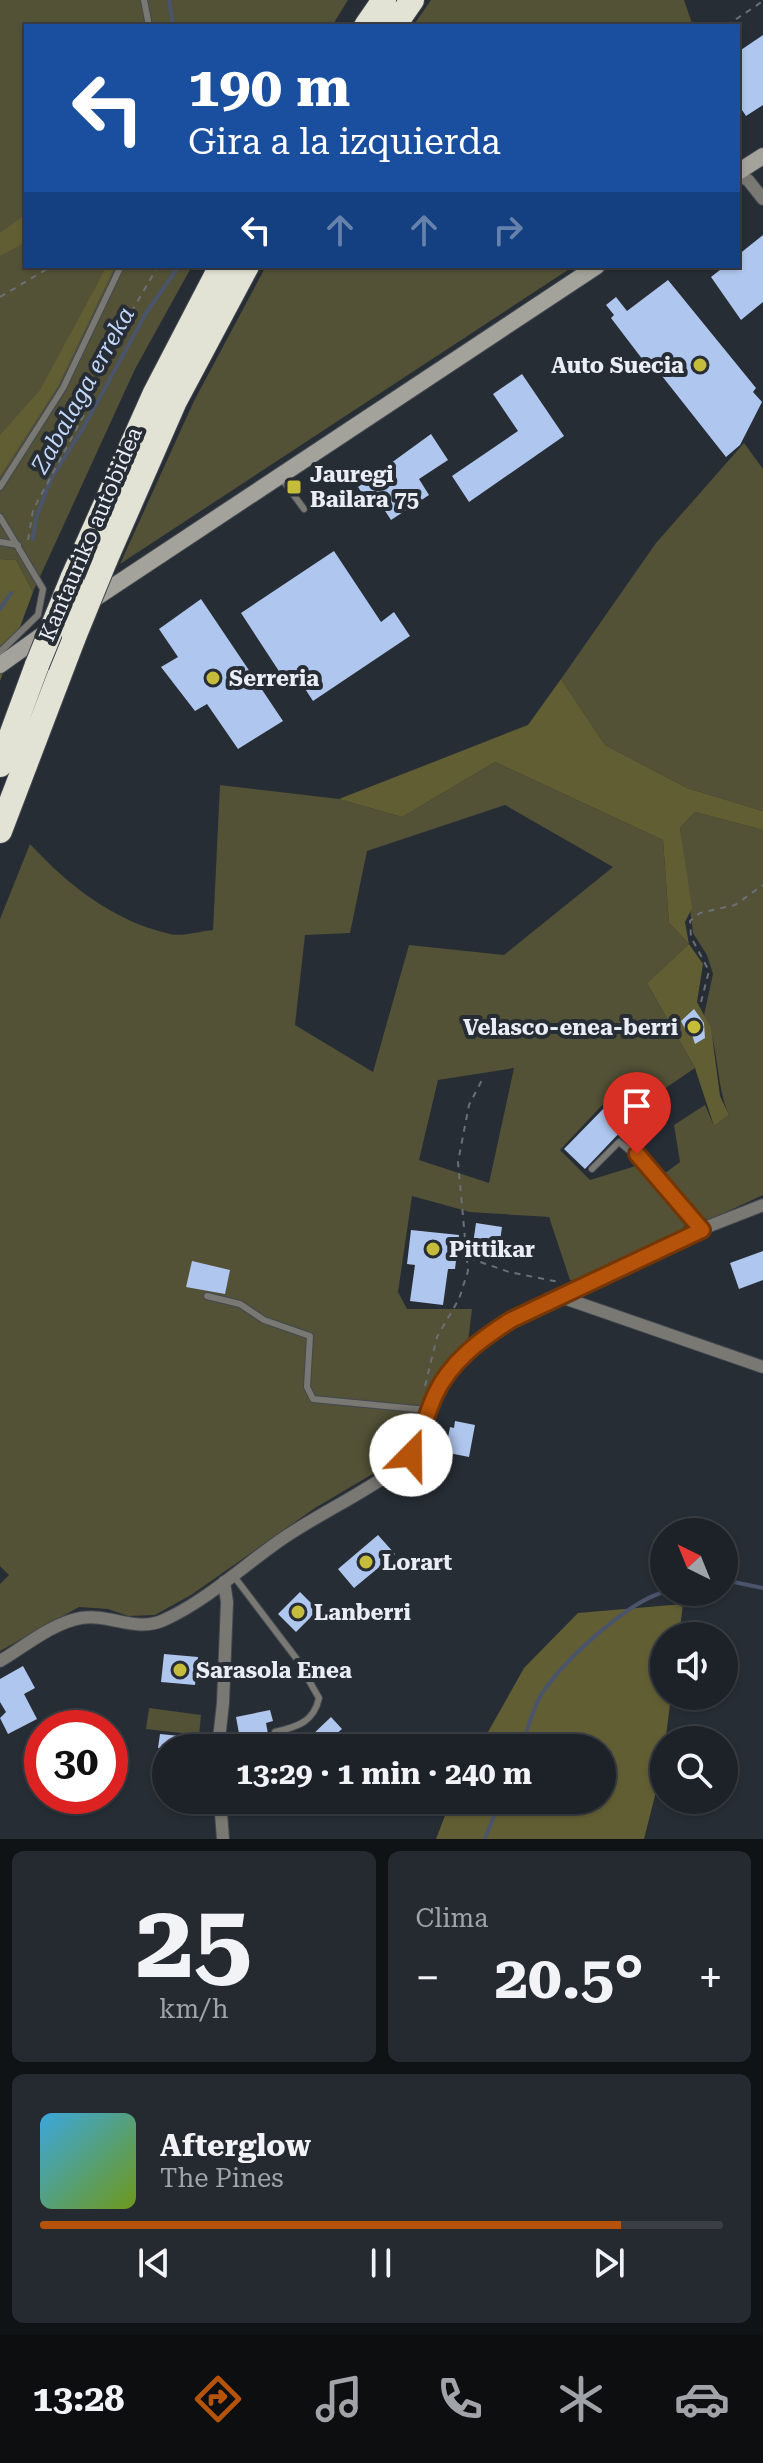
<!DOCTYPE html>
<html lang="es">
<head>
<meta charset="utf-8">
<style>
  body { margin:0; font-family:"Roboto Serif",serif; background:#252a30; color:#f1f3f6; height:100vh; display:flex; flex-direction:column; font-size:30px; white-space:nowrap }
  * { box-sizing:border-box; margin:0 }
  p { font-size:26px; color:#a0a4a8 }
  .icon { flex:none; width:44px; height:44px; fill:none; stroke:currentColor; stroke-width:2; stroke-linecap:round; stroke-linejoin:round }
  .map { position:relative; height:1839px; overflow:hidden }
  .sheet { display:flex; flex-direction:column; gap:12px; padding:12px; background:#101316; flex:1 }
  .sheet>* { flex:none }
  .guide { position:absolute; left:24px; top:24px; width:716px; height:244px; border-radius:0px; box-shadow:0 2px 6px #0004,0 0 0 2px #3b3f45; background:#1a4fa0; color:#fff; overflow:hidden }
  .needle { width:52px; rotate:317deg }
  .controls { position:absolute; left:650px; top:1518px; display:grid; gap:16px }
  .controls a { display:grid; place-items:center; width:88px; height:88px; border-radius:50%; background:#1d2228; box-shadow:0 2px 6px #0004,0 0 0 2px #3b3f45; font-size:40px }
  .speed { position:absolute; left:24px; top:1710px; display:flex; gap:16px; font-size:40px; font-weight:700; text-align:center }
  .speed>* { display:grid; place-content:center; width:104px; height:104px; border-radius:50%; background:#1d2228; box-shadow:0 2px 6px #0004,0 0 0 2px #3b3f45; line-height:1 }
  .speed .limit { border:12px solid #d22; background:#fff; color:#111 }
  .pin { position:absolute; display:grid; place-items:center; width:68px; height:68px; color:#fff; margin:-82px -34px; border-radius:50% 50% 50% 0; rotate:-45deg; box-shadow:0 0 8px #0007 }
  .pin .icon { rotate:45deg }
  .me { position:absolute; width:88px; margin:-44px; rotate:22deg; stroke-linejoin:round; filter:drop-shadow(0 0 6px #0008) }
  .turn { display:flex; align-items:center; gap:28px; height:168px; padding:0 32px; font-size:36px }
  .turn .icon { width:104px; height:104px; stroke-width:2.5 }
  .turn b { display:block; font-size:56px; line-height:68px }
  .lanes { display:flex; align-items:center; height:76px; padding:0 32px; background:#0003; justify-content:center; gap:40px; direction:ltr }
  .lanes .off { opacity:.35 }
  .big { font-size:60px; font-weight:700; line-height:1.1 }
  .sheet .card { flex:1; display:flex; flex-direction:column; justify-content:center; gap:12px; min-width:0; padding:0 28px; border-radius:12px; background:#252a30 }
  .sheet .dial { align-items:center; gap:0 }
  .dial b { font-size:104px; line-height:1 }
  .song { display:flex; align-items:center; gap:24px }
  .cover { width:96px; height:96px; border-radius:12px; background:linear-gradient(135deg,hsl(200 70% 55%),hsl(80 70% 35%)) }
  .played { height:8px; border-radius:4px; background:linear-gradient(90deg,#b45309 85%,#3b3f45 85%) }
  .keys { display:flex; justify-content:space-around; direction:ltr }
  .heat { display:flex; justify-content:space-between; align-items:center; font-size:44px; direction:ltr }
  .sheet .tiles { flex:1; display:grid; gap:12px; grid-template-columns:1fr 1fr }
  .card:last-child { grid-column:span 2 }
  .trip { position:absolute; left:152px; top:1734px; width:464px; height:80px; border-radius:40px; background:#1d2228; box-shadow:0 2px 6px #0004,0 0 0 2px #3b3f45; font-weight:700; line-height:80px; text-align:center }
  .dock { display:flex; height:128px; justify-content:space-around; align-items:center; background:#0c0e10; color:#a0a4a8 }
  .dock .icon { width:56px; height:56px }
  .dock .current { color:#b45309 }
  .dock b { font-size:36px; color:#f1f3f6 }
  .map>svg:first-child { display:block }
  .green { fill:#535136; fill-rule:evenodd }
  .forest { fill:#625e34 }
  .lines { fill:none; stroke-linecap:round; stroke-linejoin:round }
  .stream { stroke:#4a546a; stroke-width:4 }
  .building { fill:#afc6ee }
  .lane-casing { stroke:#424850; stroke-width:8 }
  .street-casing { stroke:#424850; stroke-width:14 }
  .secondary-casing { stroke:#424850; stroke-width:18 }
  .highway-casing { stroke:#424850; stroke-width:26 }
  .path { stroke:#6b7077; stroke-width:2; stroke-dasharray:6 6; stroke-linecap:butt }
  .lane { stroke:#797873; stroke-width:6 }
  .street { stroke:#797873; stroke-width:12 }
  .secondary { stroke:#a4a39b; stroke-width:16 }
  .highway { stroke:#e3e3d5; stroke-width:24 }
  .highway-bridge-casing { stroke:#424850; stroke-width:26; stroke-linecap:butt }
  .highway-bridge { stroke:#e3e3d5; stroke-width:24 }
  .route-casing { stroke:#753606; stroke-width:20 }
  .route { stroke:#b45309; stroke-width:14 }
  .poi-dot { fill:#c6bc3c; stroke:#272d35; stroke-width:3 }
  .labels { text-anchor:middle; stroke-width:8; stroke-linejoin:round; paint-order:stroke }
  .poi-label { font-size:22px; font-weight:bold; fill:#eaedf3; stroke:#272d35; text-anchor:start }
  .street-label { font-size:22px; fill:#eaedf3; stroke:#272d35 }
  .water-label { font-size:24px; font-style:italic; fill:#c2d7fb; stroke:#272d35 }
</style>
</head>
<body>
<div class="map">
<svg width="763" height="1839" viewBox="0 0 763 1839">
  <rect width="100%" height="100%" fill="#272d35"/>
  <path class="green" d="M 0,0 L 348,0 L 332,26 L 26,26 L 26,266 L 192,266 L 135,369 L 33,592 L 16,560 L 0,559 Z
    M 431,0 L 684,0 L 693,26 L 413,26 Z
    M 266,266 L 574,266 L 120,564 L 194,401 Z
    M 744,443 L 763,469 L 763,811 L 687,788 L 605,745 L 561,679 L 656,543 Z
    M 495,762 L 663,840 L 669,923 L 689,944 L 647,983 L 695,1068 L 623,1117 L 607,1100 L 560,1150 L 590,1180 L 639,1165 L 687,1221 L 682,1231 L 586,1280 L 570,1280 L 549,1217 L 470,1212 L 412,1196 L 398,1292 L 407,1309 L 472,1309 L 468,1342 L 434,1377 L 407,1449 L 391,1463 L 315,1508 L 191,1595 L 155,1615 L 128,1616 L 108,1609 L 79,1607 L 0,1651 L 0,1584 L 9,1575 L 0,1566 L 0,919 L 30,844 C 68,885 113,921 170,934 C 182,937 200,931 213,930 L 220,785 L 339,799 L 402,817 ZM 505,805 L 613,867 L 504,955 L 409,945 L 373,1072 L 295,1025 L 305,935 L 350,933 L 367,851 ZM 514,1068 L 489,1183 L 419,1160 L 438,1080 Z
    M 695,812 L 763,830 L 763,1195 L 709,1220 L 698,1216 L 664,1174 L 680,1162 L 674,1125 L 705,1105 L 714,1126 L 729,1115 C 715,1083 720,1046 704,1015 L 713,974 L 707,955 L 693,933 L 680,828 Z
    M 149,1708 L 201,1715 L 199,1735 L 146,1729 Z"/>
  <path class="forest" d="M 26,214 L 26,242 L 0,256 L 0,233 Z
    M 107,266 L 115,266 L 58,386 L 0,476 L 0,435 L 40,390 Z
    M 0,559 L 16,560 L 33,592 L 0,681 Z
    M 561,679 L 605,745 L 687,788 L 763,811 L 763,830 L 695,812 L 680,828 L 692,908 L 685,922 L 689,944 L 703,964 L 697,1002 L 711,1028 L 720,1096 L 729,1115 L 714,1126 L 695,1068 L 647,983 L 689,944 L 669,923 L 663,840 L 495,762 L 402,817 L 339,799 L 528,725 Z
    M 683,1604 L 679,1636 L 664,1636 L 664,1696 L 671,1696 L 662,1768 L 644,1839 L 436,1839 L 451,1800 L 602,1800 L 602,1748 L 479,1748 L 524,1668 L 578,1613 Z"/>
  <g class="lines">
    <path class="stream" d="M 169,0 L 173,26
      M 33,539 L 36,518 L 51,479 L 82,430 L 146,313 L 179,266
      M 0,609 L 11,593
      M 724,1580 L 763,1588
      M 521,1748 C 527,1731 532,1711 541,1695 C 562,1662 627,1602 664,1592
      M 485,1839 L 500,1800"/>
  </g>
  <path class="building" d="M 763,35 L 763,105 L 746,116 L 738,104 L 738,93 L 742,90 L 738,83 L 738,52 Z
    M 763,235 L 763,302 L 741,320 L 711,277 L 725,266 L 738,266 L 738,255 Z
    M 668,280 L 756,388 L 753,392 L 762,402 L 740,445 L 726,457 L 647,357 L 643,360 L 611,318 L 614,315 L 606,305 L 616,297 L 627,311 Z
    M 522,374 L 564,436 L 469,502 L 452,476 L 518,431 L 493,394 Z
    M 431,434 L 448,460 L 419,479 L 429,495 L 391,520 L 374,494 L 366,499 L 358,487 Z
    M 334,551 L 381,622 L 394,612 L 410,636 L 313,701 L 298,678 L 288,685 L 241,613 Z
    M 201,599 L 283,721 L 238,749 L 207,704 L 195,711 L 161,667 L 178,657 L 159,629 Z
    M 694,1009 L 704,1023 L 705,1038 L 695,1044 L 691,1031 L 687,1033 L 681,1021 Z
    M 605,1107 L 625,1127 L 585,1169 L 564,1149 Z
    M 476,1223 L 502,1227 L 499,1248 L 473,1244 Z
    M 411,1230 L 459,1235 L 455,1269 L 448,1269 L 443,1305 L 410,1301 L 415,1265 L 407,1264 Z
    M 763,1251 L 763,1280 L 739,1289 L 730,1263 Z
    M 192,1261 L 230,1270 L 225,1294 L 186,1287 Z
    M 455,1421 L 475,1425 L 469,1457 L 449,1453 L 450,1448 L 446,1448 L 450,1427 L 454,1428 Z
    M 378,1535 L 395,1554 L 354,1588 L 338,1569 Z
    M 300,1592 L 318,1610 L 296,1632 L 278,1614 Z
    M 164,1654 L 198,1657 L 195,1685 L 161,1682 Z
    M 23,1666 L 35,1688 L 24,1694 L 37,1719 L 8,1734 L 0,1718 L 6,1712 L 0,1702 L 0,1679 Z
    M 270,1710 L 273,1721 L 266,1723 L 268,1734 L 240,1739 L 236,1717 Z
    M 331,1717 L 342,1729 L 320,1748 L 310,1737 Z
    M 160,1734 L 210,1739 L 209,1748 L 158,1748 Z"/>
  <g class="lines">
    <g class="lane-casing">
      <path id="lane" d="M 144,0 L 149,26
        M 636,266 L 637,266
        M 282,479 L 304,509
        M 0,487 L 63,388 L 121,266
        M 0,517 L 43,589 L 38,615 L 0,652
        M 0,542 L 18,545
        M 592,1169 L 619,1142 L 657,1174 L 702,1230
        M 207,1296 L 240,1304 L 264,1320 L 310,1336 L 307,1387 L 313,1399 L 427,1410
        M 233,1575 L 296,1658 L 319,1698 C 314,1722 297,1727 275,1732"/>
    </g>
    <g class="street-casing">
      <path id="street" d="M 738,176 L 748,180 L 763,199
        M 561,1297 L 763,1367
        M 0,1661 C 24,1647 52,1623 81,1618 C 109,1613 136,1633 164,1620 C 208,1600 245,1564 285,1537 C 321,1513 360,1495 395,1470 C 422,1451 422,1418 437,1391 C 454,1360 482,1339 511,1320 L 689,1234 L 763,1205
        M 218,1748 L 223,1703 L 227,1602 L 224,1582
        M 220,1800 L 223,1839"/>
    </g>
    <g class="secondary-casing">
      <path id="secondary" d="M 738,172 L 763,156
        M 88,603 L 597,266
        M 0,665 L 49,630"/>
    </g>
    <g class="highway-casing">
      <path id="highway" d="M 366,26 L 384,0
        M 394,26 L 412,0
        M 105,561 L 175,401 L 247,266
        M 72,579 L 155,393 L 221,266
        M 0,765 L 37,665
        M 0,831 L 74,637"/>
    </g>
    <path class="path" d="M 726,26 L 763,1
      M 0,297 L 52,266
      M 28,540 L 33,510 L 85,413 L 117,337 L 158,266
      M 701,1002 L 709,971 L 691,937 L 690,921 L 700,913 L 735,905 L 763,885
      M 469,1258 L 509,1272 L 559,1282
      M 425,1386 L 437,1337 L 459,1299 L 468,1271 L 458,1162 L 469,1105 L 483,1078"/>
    <use href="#lane" class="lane"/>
    <use href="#street" class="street"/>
    <use href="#secondary" class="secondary"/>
    <use href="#highway" class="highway"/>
    <g class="highway-bridge-casing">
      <path id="highway-bridge" d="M 74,637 L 105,561
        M 37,665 L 72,579"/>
    </g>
    <use href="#highway-bridge" class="highway-bridge"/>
  </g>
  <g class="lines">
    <g class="route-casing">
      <path id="route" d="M 411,1455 C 421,1436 426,1415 435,1395 C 450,1362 481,1339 511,1320 L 702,1230 L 637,1154"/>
    </g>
    <use href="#route" class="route"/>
  </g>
  <g class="poi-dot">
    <circle cx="700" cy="365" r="8"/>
    <rect x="286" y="479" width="16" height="16" rx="4"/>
    <circle cx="213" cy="678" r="8"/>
    <circle cx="694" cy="1027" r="8"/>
    <circle cx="433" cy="1249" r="8"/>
    <circle cx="366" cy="1562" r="8"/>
    <circle cx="298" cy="1612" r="8"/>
    <circle cx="180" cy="1670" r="8"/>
  </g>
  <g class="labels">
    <g class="poi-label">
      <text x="684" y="373" text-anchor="end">Auto Suecia</text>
      <text x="310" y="482">Jauregi<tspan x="310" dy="25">Bailara 75</tspan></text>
      <text x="229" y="686">Serreria</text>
      <text x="678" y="1035" text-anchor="end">Velasco-enea-berri</text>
      <text x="449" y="1257">Pittikar</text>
      <text x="382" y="1570">Lorart</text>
      <text x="314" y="1620">Lanberri</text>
      <text x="196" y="1678">Sarasola Enea</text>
    </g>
    <g class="street-label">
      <text transform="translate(90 534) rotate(-67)" y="8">Kantauriko autobidea</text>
    </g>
    <g class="water-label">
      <text transform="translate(83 390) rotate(-61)" y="8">Zabalaga erreka</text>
    </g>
  </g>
</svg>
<div class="controls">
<a><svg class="needle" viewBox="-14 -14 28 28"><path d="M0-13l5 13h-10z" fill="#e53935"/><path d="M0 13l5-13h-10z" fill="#a0a4a8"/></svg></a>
<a><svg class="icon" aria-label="sound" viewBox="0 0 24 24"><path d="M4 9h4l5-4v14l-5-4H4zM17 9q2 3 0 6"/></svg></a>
<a><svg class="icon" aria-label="search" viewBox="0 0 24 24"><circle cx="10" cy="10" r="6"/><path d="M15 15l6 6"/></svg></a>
</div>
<div class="speed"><div class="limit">30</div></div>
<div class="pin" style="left:637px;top:1154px;background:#d93025"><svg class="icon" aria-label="arrive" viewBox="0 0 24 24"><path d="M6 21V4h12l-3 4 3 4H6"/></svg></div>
<svg class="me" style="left:411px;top:1455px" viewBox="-20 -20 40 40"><circle r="19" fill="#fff"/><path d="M0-13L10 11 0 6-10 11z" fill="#b45309"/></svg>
<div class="trip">13:29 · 1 min · 240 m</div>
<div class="guide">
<div class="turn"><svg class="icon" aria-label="left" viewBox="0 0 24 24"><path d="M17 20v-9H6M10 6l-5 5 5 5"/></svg><div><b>190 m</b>Gira a la izquierda</div></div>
<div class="lanes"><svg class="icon" aria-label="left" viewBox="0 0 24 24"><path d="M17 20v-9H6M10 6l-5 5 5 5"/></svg><svg class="icon off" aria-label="ahead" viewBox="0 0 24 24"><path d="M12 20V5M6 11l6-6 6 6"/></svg><svg class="icon off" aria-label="ahead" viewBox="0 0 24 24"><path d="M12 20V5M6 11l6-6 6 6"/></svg><svg class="icon off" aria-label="right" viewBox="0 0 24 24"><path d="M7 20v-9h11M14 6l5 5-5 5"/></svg></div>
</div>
</div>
<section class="sheet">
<div class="tiles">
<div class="card dial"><b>25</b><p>km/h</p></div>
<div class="card"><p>Clima</p>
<div class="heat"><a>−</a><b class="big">20.5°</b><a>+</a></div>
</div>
<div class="card">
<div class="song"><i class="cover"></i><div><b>Afterglow</b><p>The Pines</p></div></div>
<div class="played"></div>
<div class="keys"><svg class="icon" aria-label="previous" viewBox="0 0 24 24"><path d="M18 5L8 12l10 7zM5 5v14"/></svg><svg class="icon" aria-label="pause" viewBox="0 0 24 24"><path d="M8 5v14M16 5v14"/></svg><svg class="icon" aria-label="next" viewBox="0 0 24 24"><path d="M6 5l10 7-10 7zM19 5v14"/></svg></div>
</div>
</div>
</section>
<nav class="dock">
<b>13:28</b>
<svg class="icon current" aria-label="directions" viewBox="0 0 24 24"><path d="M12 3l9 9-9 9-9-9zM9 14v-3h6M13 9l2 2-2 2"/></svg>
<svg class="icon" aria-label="music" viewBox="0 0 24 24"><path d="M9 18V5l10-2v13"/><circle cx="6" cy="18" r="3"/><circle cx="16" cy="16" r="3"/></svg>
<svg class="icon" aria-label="phone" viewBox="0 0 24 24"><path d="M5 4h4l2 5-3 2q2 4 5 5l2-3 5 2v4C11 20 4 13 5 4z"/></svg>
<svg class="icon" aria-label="climate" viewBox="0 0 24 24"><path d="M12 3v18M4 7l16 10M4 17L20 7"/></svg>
<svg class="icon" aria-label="car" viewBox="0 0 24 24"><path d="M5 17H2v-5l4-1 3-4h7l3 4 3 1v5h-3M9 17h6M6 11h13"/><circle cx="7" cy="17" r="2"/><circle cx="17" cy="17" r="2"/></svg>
</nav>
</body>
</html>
